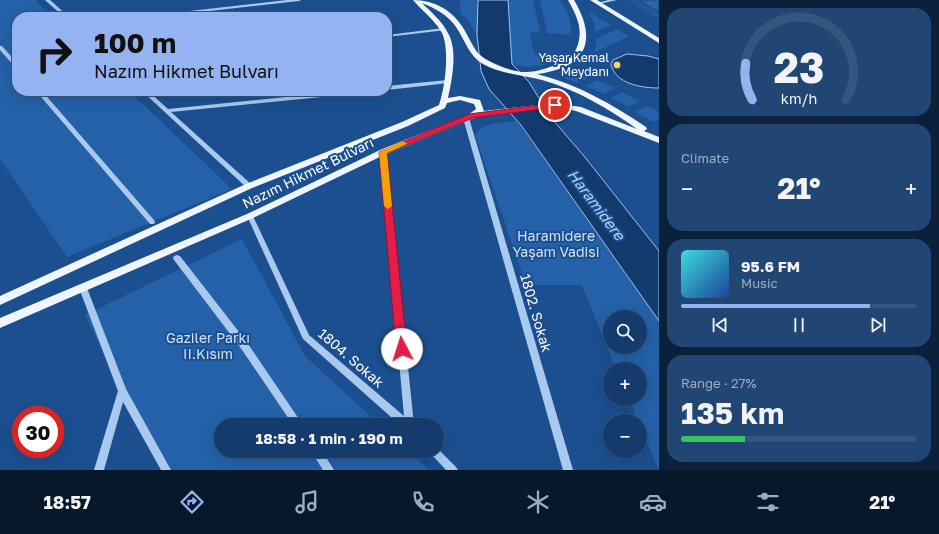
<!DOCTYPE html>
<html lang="en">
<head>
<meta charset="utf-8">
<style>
  body { margin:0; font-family:"Golos Text",sans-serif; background:#214673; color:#f1f3f6; height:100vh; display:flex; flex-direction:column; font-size:15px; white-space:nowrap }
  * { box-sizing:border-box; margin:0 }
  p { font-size:13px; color:#9dadc1 }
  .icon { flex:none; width:22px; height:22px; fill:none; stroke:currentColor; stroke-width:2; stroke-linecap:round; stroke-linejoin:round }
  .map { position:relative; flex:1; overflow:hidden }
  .drawer { display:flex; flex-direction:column; gap:8px; padding:8px; background:#0b203b; width:280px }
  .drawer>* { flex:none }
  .hud { position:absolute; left:12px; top:12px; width:380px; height:84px; border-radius:16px; box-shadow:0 4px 16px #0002,0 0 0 1px #33557e; background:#95b2f1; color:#111; overflow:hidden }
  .tools { position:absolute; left:603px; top:310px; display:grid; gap:8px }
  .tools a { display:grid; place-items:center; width:44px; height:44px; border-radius:50%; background:#143b6b; box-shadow:0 4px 16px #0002,0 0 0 1px #33557e; font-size:20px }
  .speed { position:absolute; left:12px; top:406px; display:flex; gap:8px; font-size:20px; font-weight:700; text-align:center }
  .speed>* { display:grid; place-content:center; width:52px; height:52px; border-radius:50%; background:#143b6b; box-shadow:0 4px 16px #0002,0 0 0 1px #33557e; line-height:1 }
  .speed .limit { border:6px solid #d22; background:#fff; color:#111 }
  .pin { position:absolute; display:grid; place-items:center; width:34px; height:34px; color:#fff; margin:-17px; border:2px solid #fff; border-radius:50%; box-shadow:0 1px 4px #0007 }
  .me { position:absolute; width:44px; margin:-22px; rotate:355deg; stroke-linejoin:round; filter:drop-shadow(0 0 3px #0008) }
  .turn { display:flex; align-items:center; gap:14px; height:84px; padding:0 16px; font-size:18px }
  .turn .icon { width:52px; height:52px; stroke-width:2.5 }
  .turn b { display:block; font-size:28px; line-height:34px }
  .big { font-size:30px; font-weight:700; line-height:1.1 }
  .drawer .card { flex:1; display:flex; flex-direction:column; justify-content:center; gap:6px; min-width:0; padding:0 14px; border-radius:16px; background:#214673 }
  .drawer .dial { align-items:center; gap:0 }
  .dial svg { height:104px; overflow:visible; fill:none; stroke:#33557e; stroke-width:7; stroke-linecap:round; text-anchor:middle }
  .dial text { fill:#f1f3f6; stroke:none }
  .song { display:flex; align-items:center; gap:12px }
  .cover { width:48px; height:48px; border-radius:6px; background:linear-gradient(135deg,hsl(180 70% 55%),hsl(220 70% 35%)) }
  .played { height:4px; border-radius:2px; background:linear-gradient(90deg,#95b2f1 80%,#33557e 80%) }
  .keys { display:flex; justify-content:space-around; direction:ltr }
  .heat { display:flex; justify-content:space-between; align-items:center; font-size:22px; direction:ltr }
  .charge { height:6px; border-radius:3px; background:linear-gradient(90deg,#34c759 27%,#33557e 0) }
  .trip { position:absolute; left:214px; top:418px; width:230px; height:40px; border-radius:20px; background:#143b6b; box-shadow:0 4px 16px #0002,0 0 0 1px #33557e; font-weight:700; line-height:40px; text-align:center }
  .menu { display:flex; height:64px; justify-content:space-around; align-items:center; background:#08182b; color:#9dadc1 }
  .menu .icon { width:28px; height:28px }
  .menu .active { color:#95b2f1 }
  .menu b { font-size:18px; color:#f1f3f6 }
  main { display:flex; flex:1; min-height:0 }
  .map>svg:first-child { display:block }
  .green { fill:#2461a8; fill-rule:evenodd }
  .water { fill:#123a6d; stroke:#9cc4f0 }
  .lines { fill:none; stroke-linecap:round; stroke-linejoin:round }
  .minor { fill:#a9c9ee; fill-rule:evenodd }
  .major { fill:#f0f6ff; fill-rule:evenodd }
  .wall { fill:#245895 }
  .building { fill:#2a66ad; stroke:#1d4779 }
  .route { fill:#e11d48; stroke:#92132f }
  .slow { fill:#f59e0b }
  .poi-dot { fill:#ffd166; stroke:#1b4f8f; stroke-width:1.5 }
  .labels { text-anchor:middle; stroke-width:4; stroke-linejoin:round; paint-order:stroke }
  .far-poi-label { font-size:12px; fill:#fff; stroke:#1b4f8f; text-anchor:end }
  .street-label { font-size:14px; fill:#fff; stroke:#1b4f8f }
  .park-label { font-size:14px; fill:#cfe3fa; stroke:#1b4f8f }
  .water-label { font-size:15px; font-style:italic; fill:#b5d3f5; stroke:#1b4f8f }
</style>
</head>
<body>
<main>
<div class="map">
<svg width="659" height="470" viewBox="0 0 659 470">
  <rect width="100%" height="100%" fill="#1b4f8f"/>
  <path class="green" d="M 0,0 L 35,0 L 52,17 L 17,17 L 17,91 L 129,91 L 232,189 L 67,257 L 0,159 Z
    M 460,0 L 478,0 L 477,35 L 469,21 L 460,13 Z
    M 508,0 L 533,0 L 540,33 L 530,32 L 534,54 L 544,55 L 546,65 L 527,67 L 512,64 Z
    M 540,0 L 560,0 C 568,11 572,22 571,35 L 547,33 Z
    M 589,12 L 611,25 L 595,32 L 594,24 Z
    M 617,29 L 629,36 L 594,53 L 596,46 L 596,39 Z
    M 579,70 L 591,76 L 577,83 L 564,78 Z
    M 597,80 L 615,88 L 604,94 L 585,86 Z
    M 622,92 L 639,101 L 629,107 L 611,98 Z
    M 647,106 L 659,112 L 659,119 L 653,122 L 635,112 Z
    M 517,121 L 659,321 L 659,470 L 640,426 L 640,421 L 638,421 L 629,399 L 640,399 L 640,369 L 616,369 L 582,285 L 526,285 L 475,135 C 482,122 504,123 517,121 ZM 610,317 L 640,317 L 640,347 L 610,347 Z
    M 242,239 L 305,356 L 380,425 L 221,425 L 221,451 L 408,451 L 428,470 L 166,470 L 130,407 L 85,315 Z"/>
  <path class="water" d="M 478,0 L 508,0 L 512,64 L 529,82 L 552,119 L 584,156 L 659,251 L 659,321 L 521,125 L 489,89 L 481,71 L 477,35 Z
    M 627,54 L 648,56 L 659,59 L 659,88 C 642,88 615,84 611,64 L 613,60 Z"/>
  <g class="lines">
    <path class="minor" d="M 45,0 L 50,0 L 69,17 L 64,17 Z
      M 287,0 L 301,0 L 299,1 L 157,17 L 143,17 L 145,16 Z
      M 608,0 L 617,0 L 599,4 L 597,3 Z
      M 444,28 L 446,29 L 446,30 L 387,37 L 387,35 Z
      M 0,46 L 2,46 L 17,63 L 17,68 L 15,67 L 0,50 Z
      M 447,80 L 449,81 L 449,83 L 387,90 L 387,86 Z
      M 36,91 L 42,91 L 154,220 L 155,222 L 154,224 L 150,224 Z
      M 142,91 L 148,91 L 168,109 L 346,91 L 365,91 L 362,93 L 171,112 L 251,184 L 252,186 L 249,188 L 247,188 Z
      M 466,116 L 469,118 L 573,470 L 563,470 L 463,118 Z
      M 383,150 L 386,152 L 414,425 L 400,425 L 303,339 L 247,216 L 250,214 L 253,216 L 309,335 L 404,416 L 380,152 Z
      M 177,255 L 180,256 L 246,341 L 303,425 L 293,425 L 240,347 L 174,260 L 173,258 L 174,256 Z
      M 83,285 L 86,286 L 87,288 L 126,389 L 171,470 L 161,470 L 123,402 L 104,470 L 94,470 L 118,391 L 79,288 L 80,286 Z
      M 437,448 L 456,467 L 458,470 L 446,470 L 431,454 L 429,451 L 437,451 Z
      M 311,451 L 322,451 L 334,470 L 323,470 Z"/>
    <path class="major" d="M 413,0 C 435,0 454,11 465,31 C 469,38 472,45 477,52 C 485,62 514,73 527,72 C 534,72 545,69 553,66 C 566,62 577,54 579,40 C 582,25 575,13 568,0 L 574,0 C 599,42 585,68 537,74 C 577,84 612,104 646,127 L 647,129 L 644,131 L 659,137 L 659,143 L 576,111 L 555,107 L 484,115 L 469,120 L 386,154 L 253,218 L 0,328 L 0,318 L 247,214 L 380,150 L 468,115 L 476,109 L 474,104 L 460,100 L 447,103 L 445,108 L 408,126 L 252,188 L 0,305 L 0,296 L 246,184 L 402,122 L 439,105 C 445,87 450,50 442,33 C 435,20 422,11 413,0 ZM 422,3 C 435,8 448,15 456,27 C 465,40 469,56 483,64 C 501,74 523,75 542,80 C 577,90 608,108 637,129 L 581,107 L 555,103 L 484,111 L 480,100 L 460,96 L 448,98 C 452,79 458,51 448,33 C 442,21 431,12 422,3 Z
      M 590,0 L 597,0 L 659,38 L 659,43 Z"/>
  </g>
  <path class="wall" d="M 631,0 L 659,0 L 659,19 L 630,2 Z"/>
  <path class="building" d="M 639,0 L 659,0 L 659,12 Z"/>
  <path class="route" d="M 555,103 L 558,105 L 557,107 L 473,118 L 387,153 L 407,349 L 406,353 L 402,354 L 398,353 L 396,349 L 379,152 L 469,114 Z"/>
  <path class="slow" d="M 400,142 L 405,142 L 407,144 L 387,153 L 392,206 L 388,209 L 384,206 L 379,152 Z"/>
  <circle class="poi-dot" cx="617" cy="65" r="4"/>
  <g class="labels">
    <g class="far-poi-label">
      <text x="609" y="62">Yaşar Kemal<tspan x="609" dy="14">Meydanı</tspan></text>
    </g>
    <g class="street-label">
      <text transform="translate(308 173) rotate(-26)" y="5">Nazım Hikmet Bulvarı</text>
      <text transform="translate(536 313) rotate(74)" y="5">1802. Sokak</text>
      <text transform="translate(351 358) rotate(41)" y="5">1804. Sokak</text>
    </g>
    <g class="park-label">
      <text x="556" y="241">Haramidere<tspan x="556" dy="16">Yaşam Vadisi</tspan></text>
      <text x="208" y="343">Gaziler Parkı<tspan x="208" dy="16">II.Kısım</tspan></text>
    </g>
    <g class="water-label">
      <text transform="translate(596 205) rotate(53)" y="5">Haramidere</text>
    </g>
  </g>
</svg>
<div class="tools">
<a><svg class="icon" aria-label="search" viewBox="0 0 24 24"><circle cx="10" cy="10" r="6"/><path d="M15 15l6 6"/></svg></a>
<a>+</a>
<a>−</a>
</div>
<div class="speed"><div class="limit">30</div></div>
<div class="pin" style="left:555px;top:105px;background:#d93025"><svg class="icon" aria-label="arrive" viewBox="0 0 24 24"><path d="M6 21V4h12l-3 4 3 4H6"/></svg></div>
<svg class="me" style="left:402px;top:349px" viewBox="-20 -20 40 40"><circle r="19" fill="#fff"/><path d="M0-13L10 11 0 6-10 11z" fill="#e11d48"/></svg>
<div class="trip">18:58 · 1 min · 190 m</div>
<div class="hud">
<div class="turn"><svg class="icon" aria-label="right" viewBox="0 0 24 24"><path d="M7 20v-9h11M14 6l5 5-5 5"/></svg><div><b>100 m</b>Nazım Hikmet Bulvarı</div></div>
</div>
</div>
<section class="drawer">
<div class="card dial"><svg viewBox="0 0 100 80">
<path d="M14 69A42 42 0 1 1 86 69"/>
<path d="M14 69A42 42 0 0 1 9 41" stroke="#95b2f1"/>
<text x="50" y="56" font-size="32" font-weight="700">23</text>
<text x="50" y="72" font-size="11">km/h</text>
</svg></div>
<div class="card"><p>Climate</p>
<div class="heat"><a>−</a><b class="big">21°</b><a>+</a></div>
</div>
<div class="card">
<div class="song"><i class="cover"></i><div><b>95.6 FM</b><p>Music</p></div></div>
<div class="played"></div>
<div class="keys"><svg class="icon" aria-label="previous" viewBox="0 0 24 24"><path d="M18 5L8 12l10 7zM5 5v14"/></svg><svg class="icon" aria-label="pause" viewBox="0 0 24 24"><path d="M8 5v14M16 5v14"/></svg><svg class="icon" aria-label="next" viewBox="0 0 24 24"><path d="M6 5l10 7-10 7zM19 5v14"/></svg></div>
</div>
<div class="card"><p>Range · 27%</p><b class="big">135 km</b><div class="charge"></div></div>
</section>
</main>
<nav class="menu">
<b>18:57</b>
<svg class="icon active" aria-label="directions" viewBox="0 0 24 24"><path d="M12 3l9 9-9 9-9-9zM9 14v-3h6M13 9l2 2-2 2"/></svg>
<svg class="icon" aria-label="music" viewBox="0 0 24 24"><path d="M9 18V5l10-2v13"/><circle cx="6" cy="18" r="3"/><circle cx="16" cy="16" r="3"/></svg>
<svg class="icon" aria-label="phone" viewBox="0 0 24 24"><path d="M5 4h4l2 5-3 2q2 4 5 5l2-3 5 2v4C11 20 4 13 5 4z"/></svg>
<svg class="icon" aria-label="climate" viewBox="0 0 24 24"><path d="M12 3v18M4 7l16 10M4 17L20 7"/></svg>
<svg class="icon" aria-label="car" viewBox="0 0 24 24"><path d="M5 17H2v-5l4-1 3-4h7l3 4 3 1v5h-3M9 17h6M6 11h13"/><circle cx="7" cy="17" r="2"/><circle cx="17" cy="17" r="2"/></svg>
<svg class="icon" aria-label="filters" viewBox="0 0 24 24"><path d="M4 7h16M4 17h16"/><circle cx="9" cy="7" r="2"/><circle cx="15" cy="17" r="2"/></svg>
<b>21°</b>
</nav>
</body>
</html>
